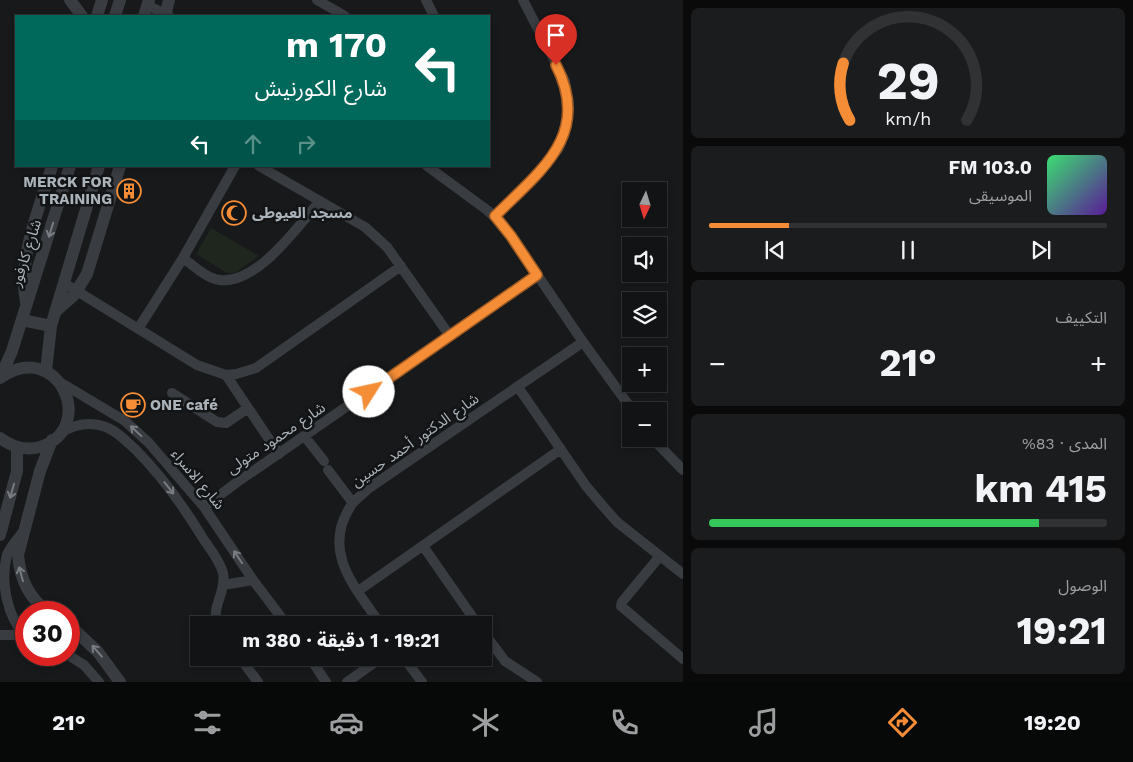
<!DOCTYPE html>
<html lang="ar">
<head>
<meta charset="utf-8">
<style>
  body { margin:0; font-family:"Work Sans","Noto Sans Arabic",sans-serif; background:#1b1c1d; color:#f1f3f6; direction:rtl; height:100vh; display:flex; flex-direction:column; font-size:19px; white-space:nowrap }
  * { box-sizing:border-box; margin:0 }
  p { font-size:16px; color:#9c9ea0 }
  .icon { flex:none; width:28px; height:28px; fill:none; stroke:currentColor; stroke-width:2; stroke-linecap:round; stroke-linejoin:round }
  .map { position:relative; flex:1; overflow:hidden; direction:ltr }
  .drawer { display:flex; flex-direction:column; gap:8px; padding:8px; background:#0a0a0b; width:450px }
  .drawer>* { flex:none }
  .guide { position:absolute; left:15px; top:15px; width:475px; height:152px; border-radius:0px; box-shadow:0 2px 8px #0003,0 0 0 1px #313234; direction:rtl; background:#00695c; color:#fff; overflow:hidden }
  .needle { width:32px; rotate:184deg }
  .buttons { position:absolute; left:622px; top:182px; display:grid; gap:10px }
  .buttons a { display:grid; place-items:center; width:45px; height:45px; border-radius:0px; background:#121314; box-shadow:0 2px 8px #0003,0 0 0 1px #313234; font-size:25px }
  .speed { position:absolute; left:15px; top:601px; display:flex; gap:10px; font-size:25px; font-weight:700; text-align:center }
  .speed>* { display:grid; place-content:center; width:65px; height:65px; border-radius:50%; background:#121314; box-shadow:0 2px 8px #0003,0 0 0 1px #313234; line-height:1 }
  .speed .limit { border:8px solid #d22; background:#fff; color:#111 }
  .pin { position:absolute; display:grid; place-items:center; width:42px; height:42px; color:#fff; margin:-51px -21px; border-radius:50% 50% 50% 0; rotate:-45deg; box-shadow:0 0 5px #0007 }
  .pin .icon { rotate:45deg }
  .me { position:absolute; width:55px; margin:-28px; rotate:55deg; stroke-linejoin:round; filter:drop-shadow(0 0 4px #0008) }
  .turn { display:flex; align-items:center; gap:18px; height:105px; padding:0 20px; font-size:22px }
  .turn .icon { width:65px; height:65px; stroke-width:2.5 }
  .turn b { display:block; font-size:35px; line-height:42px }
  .lanes { display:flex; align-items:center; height:48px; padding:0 20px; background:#0003; justify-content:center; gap:25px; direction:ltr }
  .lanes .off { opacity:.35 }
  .big { font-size:38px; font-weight:700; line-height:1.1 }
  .drawer .widget { flex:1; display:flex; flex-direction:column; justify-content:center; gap:8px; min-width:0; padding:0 18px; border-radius:8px; background:#1b1c1d }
  .drawer .dial { align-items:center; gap:0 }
  .dial svg { height:130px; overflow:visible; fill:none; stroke:#313234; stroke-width:7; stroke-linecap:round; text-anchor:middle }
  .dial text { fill:#f1f3f6; stroke:none }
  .song { display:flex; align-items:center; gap:15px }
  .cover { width:60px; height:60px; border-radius:8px; background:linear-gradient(135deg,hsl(140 70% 55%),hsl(270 70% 35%)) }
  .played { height:5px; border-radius:2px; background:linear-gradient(90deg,#f58c36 20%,#313234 20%) }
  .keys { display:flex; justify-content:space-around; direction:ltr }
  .heat { display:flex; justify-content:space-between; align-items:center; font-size:28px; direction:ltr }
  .charge { height:8px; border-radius:4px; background:linear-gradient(90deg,#34c759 83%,#313234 0) }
  .trip { position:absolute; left:190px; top:616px; width:302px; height:50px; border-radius:0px; background:#121314; box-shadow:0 2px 8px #0003,0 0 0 1px #313234; font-weight:700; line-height:50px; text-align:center; direction:rtl }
  .dock { display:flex; height:80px; justify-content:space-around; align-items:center; background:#070808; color:#9c9ea0 }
  .dock .icon { width:35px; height:35px }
  .dock .selected { color:#f58c36 }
  .dock b { font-size:22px; color:#f1f3f6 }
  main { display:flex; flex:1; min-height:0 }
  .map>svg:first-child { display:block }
  .green { fill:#1f261e }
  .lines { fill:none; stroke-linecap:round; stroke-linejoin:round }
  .minor { stroke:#393c40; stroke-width:10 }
  .tertiary { stroke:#393c40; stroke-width:12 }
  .oneway { stroke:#787d83 }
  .route-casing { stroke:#9f5b23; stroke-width:12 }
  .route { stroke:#f58c36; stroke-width:9 }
  .labels { text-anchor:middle; stroke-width:5; stroke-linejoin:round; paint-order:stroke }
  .poi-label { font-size:15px; font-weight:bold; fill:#abb3ba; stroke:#131416; text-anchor:start }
  .street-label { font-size:15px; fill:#abb3ba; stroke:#131416 }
</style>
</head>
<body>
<main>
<section class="drawer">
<div class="widget dial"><svg viewBox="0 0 100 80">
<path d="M14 69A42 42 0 1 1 86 69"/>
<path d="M14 69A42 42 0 0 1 10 34" stroke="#f58c36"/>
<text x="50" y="56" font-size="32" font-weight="700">29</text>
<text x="50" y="72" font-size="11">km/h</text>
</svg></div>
<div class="widget">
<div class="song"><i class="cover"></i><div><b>103.0 FM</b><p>الموسيقى</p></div></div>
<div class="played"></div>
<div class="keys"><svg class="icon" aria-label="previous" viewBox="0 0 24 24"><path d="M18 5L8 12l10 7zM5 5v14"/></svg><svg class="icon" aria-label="pause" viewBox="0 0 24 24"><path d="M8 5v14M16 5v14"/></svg><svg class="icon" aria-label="next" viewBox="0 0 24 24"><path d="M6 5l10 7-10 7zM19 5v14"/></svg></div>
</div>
<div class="widget"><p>التكييف</p>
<div class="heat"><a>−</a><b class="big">21°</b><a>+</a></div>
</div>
<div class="widget"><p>المدى · 83%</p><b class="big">415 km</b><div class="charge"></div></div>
<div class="widget"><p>الوصول</p><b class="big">19:21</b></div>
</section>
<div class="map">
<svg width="683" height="682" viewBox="0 0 683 682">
  <rect width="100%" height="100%" fill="#18191b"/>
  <path class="green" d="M 211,228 L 259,256 L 235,273 L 227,273 L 196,254 Z"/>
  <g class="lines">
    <path class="minor" d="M 317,0 L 345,16
      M 426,0 L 434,16
      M 147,5 L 169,16
      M 259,166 L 365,227 L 387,247 L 450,336
      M 427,166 L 487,210 L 504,226 L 583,342 L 633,411
      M 495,216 L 545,166 L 559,148 L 567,126 L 569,104 L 565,81 L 523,0
      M 183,258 C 194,266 206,278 220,280 C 257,285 299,225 320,201
      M 64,283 L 197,365 L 226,375 L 236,374 L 256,368 L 401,266
      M 138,329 L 183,258 L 235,166
      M 226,375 L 279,454
      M 58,381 L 125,421 L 149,443 L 204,507 L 253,580 L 287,625
      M 518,387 L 586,486 L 602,505 L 617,522 L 683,574
      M 172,393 L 217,422 L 226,423 L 248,408
      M 60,433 C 75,424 92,421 108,428 C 118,432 127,442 135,449 C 163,477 184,507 204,540 C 211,550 220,561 223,573 C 227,592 210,607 218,625
      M 305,437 L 324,461
      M 653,439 L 683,470
      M 328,470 L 353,503
      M 204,507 L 236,483 L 537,275
      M 22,533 C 17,540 10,547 7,555 C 0,582 7,617 26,637
      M 423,546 L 478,625
      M 660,556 L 622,602 L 621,606 L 683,659
      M 223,585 L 253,580
      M 358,591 L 561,449
      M 381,625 C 355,587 320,551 352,504 C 357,498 364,493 369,488 L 583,342
      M 484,633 L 505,661 L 537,682
      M 0,635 L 15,635 L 26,639
      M 68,655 L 84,665 L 99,682
      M 240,658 L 258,682
      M 310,658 L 326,682
      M 404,658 L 422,682
      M 347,682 L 381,658"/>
    <path class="tertiary" d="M 70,0 L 82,16
      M 97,16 L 102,0
      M 115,16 L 120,0
      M 144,16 L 149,0
      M 165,16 L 169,0
      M 26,302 C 17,259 40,207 52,166
      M 55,312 L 74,295 L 87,274 L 120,166
      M 22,320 L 51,326
      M 46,371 L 51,326 L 99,166
      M 0,378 L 12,351 L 70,166
      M 0,378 C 59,337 98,429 40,447 C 25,451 12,447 0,438
      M 0,535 L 17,471 L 17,447
      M 49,612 C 29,599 20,579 18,555 L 40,471 L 52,440
      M 69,625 L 98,652 L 120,682"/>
  </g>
  <defs><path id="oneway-shaft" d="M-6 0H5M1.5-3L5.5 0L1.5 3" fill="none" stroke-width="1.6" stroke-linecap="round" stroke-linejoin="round" transform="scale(1.25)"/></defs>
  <g class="oneway">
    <use href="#oneway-shaft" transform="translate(51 230) rotate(107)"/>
    <use href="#oneway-shaft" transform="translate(136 431) rotate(-137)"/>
    <use href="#oneway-shaft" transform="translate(169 488) rotate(52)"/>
    <use href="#oneway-shaft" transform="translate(12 491) rotate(106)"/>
    <use href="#oneway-shaft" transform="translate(238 557) rotate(-124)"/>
    <use href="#oneway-shaft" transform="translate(21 574) rotate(-105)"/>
    <use href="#oneway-shaft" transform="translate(97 651) rotate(-131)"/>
  </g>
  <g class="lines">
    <g class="route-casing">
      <path id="route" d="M 369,392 L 537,275 L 511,236 L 495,216 C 540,171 592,135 556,65"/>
    </g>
    <use href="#route" class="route"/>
  </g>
  <defs>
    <g id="building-ring" transform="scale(1.25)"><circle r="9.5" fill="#131416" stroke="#f58c36" stroke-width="1.5"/><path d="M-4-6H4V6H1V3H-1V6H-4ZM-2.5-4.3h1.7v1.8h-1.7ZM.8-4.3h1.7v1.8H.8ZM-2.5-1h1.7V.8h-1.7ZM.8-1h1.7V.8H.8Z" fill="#f58c36"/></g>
    <g id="mosque-ring" transform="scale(1.25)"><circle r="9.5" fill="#131416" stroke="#f58c36" stroke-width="1.5"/><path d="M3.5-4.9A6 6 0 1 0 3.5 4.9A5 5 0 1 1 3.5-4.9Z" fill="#f58c36"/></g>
    <g id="cafe-ring" transform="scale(1.25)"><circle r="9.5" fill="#131416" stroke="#f58c36" stroke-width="1.5"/><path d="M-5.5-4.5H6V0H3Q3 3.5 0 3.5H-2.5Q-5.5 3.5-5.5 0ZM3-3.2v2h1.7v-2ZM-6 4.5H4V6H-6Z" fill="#f58c36"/></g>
  </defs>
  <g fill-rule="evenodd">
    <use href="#building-ring" x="129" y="191"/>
    <use href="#mosque-ring" x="234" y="213"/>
    <use href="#cafe-ring" x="133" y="405"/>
  </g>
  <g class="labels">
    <g class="poi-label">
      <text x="112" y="187" text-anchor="end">MERCK FOR<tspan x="112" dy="17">TRAINING</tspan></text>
      <text x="252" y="218">مسجد العيوطى</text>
      <text x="150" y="410">ONE café</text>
    </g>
    <g class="street-label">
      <text transform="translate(26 253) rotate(-72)" y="5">شارع كارفور</text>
      <text transform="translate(276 438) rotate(-34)" y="5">شارع محمود متولى</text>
      <text transform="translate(415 440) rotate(-35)" y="5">شارع الدكتور أحمد حسين</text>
      <text transform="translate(198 479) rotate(50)" y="5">شارع الاسراء</text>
    </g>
  </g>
</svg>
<div class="buttons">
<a><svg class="needle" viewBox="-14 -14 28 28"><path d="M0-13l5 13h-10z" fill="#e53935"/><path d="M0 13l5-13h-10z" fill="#9c9ea0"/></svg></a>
<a><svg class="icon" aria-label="sound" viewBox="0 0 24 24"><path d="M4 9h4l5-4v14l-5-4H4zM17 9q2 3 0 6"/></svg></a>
<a><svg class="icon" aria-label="layers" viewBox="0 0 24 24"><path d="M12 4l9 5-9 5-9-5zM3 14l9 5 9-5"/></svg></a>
<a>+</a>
<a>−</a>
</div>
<div class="speed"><div class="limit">30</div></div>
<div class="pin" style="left:556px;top:65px;background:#d93025"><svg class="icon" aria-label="arrive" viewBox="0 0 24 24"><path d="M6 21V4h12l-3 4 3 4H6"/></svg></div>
<svg class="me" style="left:369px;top:392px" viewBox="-20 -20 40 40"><circle r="19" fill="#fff"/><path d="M0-13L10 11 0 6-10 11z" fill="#f58c36"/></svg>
<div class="trip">19:21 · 1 دقيقة · 380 m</div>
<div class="guide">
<div class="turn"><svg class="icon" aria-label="left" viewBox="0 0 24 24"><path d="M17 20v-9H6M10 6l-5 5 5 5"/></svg><div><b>170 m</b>شارع الكورنيش</div></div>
<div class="lanes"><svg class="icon" aria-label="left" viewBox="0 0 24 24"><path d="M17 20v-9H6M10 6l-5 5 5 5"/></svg><svg class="icon off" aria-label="ahead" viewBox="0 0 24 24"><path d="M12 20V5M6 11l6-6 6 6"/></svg><svg class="icon off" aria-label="right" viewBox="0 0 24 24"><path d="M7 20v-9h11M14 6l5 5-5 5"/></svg></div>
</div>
</div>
</main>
<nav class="dock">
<b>19:20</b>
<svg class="icon selected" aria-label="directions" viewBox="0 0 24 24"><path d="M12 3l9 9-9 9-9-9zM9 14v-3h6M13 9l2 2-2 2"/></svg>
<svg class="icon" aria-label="music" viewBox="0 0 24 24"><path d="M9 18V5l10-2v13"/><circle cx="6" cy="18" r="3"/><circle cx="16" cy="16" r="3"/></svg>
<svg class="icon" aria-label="phone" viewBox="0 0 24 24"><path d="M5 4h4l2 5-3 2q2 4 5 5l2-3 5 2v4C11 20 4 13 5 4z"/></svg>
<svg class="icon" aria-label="climate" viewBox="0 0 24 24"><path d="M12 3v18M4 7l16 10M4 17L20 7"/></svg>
<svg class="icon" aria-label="car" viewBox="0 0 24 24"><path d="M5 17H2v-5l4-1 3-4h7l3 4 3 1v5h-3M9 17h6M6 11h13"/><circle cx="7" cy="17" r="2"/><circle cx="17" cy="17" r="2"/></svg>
<svg class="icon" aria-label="filters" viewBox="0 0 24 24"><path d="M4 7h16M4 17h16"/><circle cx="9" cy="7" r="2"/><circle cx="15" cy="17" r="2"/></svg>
<b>21°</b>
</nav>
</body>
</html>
